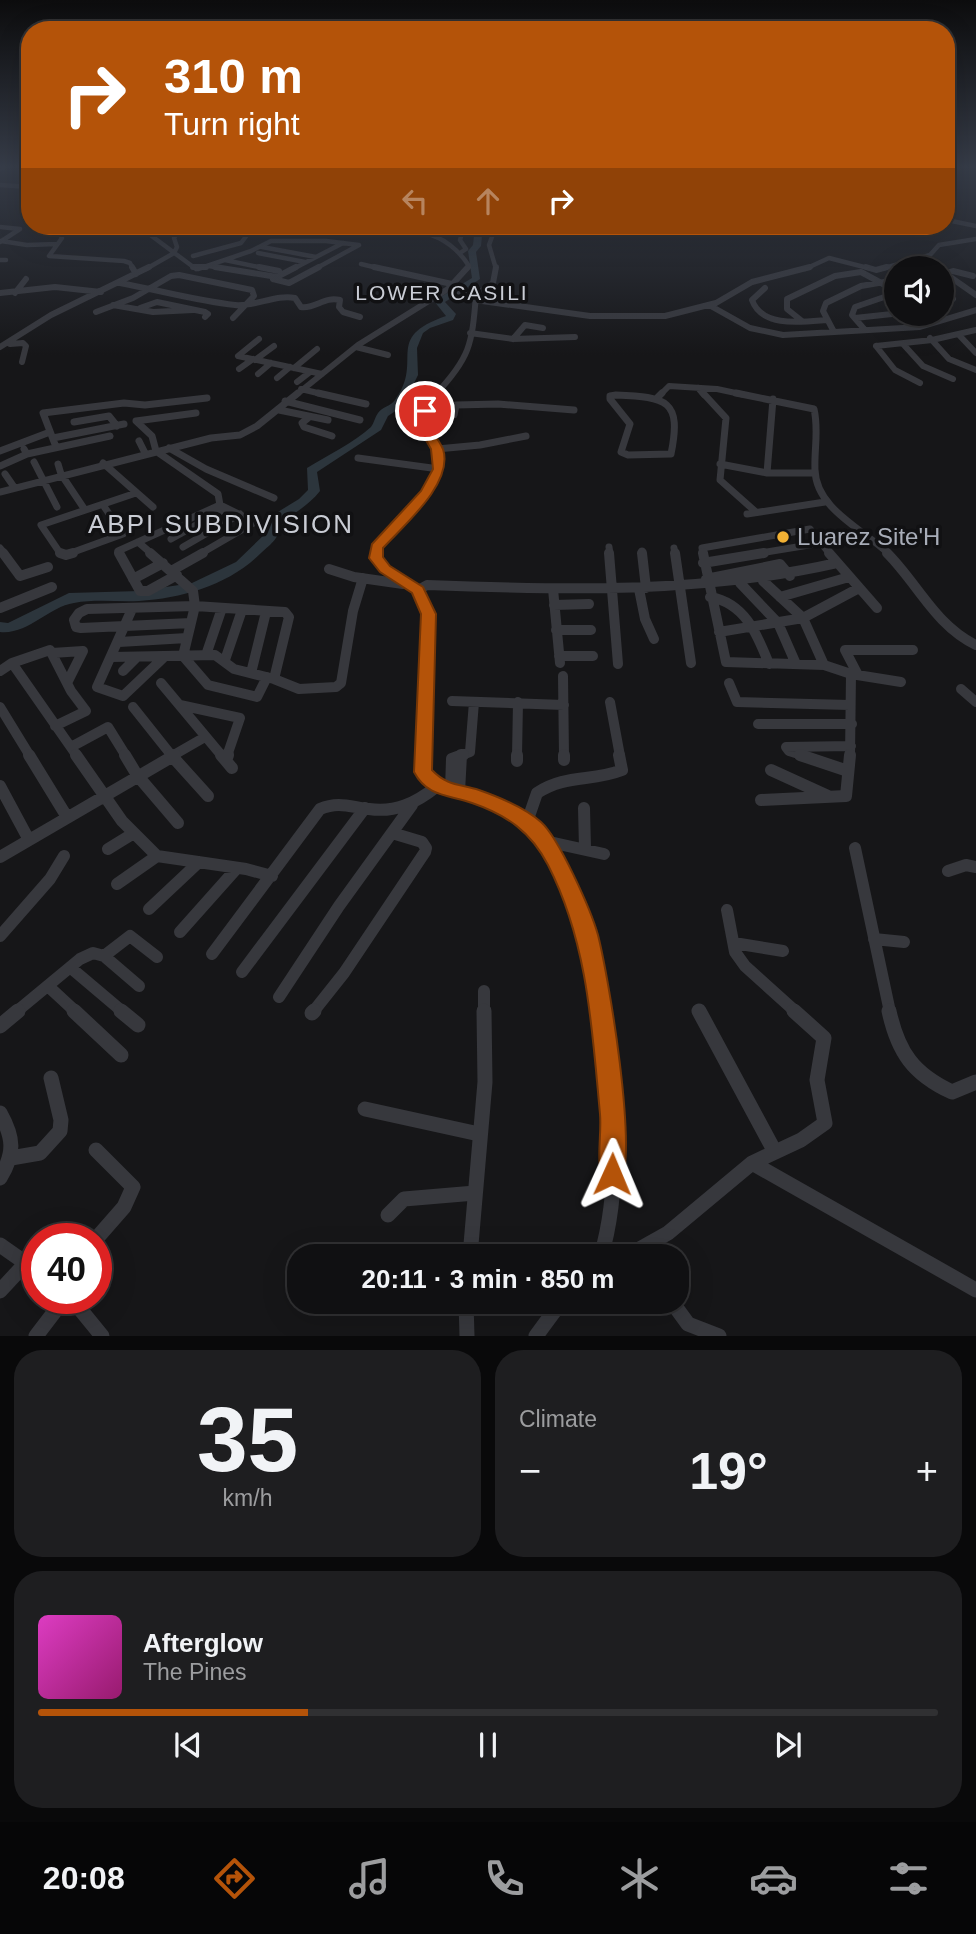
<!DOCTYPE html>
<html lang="en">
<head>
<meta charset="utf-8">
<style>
  body { margin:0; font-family:Helvetica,sans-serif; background:#1e1e20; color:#f1f3f6; height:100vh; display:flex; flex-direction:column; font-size:26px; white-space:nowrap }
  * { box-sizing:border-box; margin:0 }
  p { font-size:23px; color:#9c9d9f }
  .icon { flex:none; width:38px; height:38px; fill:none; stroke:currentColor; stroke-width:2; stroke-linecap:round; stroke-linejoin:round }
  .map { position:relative; height:1336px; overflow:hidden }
  .drawer { display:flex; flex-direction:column; gap:14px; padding:14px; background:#09090a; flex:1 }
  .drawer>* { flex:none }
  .banner { position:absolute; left:21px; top:21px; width:934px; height:214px; border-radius:28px; box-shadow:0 7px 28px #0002,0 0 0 2px #303032; background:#b45309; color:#fff; overflow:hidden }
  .fabs { position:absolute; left:884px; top:256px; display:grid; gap:14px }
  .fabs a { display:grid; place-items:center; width:70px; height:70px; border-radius:50%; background:#101012; box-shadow:0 7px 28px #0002,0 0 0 2px #303032; font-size:35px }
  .speed { position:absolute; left:21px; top:1223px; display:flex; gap:14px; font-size:35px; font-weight:700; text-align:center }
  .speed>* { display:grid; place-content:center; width:91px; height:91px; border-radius:50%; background:#101012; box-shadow:0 7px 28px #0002,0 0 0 2px #303032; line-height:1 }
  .speed .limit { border:10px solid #d22; background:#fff; color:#111 }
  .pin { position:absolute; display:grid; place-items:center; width:60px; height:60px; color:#fff; margin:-30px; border:4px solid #fff; border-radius:50%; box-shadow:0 2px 7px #0007 }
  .me { position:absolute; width:77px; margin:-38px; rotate:1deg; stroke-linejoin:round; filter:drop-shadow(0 0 5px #0008) }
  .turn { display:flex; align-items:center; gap:24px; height:147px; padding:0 28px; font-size:32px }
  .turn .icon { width:91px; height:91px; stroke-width:2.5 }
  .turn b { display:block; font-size:49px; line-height:60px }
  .lanes { display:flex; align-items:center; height:66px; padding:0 28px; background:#0003; justify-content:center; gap:35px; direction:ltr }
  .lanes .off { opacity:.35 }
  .big { font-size:52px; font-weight:800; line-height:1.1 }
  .drawer .tile { flex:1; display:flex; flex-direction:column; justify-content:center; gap:10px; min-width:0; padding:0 24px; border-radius:28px; background:#1e1e20 }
  .drawer .dial { align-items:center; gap:0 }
  .dial b { font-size:91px; line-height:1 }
  .song { display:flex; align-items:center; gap:21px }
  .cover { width:84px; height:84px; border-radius:10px; background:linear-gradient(135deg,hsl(310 70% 55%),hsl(320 70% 35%)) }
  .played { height:7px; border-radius:4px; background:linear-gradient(90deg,#b45309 30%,#303032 30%) }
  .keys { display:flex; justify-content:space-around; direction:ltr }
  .heat { display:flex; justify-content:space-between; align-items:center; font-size:38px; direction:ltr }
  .drawer .tiles { flex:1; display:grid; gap:14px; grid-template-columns:1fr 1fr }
  .tile:last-child { grid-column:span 2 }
  .trip { position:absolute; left:287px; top:1244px; width:402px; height:70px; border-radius:28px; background:#101012; box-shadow:0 7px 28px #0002,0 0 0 2px #303032; font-weight:800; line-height:70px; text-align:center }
  .menu { display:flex; height:112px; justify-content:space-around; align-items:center; background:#060607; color:#9c9d9f }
  .menu .icon { width:49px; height:49px }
  .menu .current { color:#b45309 }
  .menu b { font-size:32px; color:#f1f3f6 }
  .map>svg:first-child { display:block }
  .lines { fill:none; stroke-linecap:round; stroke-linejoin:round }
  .river { fill:#2c353c; fill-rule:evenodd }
  .minor-far5 { stroke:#37383d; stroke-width:4.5 }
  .minor-far4 { stroke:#37383d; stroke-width:6 }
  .minor-far3 { stroke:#37383d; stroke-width:7 }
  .minor-far2 { stroke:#37383d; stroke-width:10 }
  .minor-far1 { stroke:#37383d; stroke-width:12 }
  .minor { stroke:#37383d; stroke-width:15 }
  .route { fill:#b45309; stroke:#753606; stroke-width:2 }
  .poi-dot { fill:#f2b134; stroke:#111113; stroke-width:2.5 }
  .labels { text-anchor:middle; stroke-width:7; stroke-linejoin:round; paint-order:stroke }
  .far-neighbourhood-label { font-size:21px; letter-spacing:2px; fill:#c9ccd4; stroke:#111113 }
  .poi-label { font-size:24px; fill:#a8adb8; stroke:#111113; text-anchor:start }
  .neighbourhood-label { font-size:26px; letter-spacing:2px; fill:#c9ccd4; stroke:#111113 }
</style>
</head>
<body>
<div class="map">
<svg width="976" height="1336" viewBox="0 0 976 1336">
  <rect width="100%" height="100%" fill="#161618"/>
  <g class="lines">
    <path class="river" d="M 475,226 L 483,226 L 481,246 L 476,252 L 480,279 L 445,302 L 456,314 L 453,320 L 430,328 L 423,333 L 417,348 L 418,375 L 403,406 L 388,416 L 381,430 L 317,472 L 320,491 C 309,505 295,513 280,523 C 280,538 272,543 261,553 C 229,585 183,598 139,601 C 117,602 95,599 74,603 C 48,607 28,635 0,632 L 0,622 L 8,623 L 69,593 L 140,591 L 192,583 L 236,562 L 266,533 L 268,518 L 299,499 L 308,490 L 307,468 C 326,456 355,442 371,427 C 374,423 375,417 378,413 C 382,407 391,406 395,400 C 425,360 382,338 446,316 L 434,301 L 472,278 L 468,251 L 473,245 Z"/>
    <path class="minor-far5" d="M 0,169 L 3,168
      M 0,185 L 30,187
      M 947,220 L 976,226
      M 66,226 L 58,231 L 62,238 L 49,256 L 124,261 L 130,263 L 133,269
      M 73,226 L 145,231 L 196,269
      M 396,226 C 405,231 414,231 424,233 C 443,237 459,250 469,266 L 467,269
      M 496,226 L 489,245 L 496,269
      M 0,227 L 20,229 L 0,242
      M 431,231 L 461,235
      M 1,241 L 27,245 L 57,244
      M 262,247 L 316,257
      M 174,253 L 177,247 L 174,238 L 182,226
      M 258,253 L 305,262
      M 460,253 L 466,249 L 460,240 L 464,226
      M 193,256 L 241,243 L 254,226
      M 0,260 L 6,260
      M 225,260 L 268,269
      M 361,264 L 382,269
      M 209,266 L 226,269
      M 146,269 L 174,253
      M 198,269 L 251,251 L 271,241 L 326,241 L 359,245
      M 293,269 L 343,243
      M 315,269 L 359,245
      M 805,269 L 829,258 L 872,269
      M 881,269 L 930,255 L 939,245 L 976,239"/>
    <path class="minor-far4" d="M 132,267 L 136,274
      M 193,267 L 206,267
      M 215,267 L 277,277
      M 259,267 L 279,271
      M 374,267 L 452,284
      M 866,267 L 876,270 L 887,267
      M 943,274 L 953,271 L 973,276
      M 946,274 L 976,295
      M 273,279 L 289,283 L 319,267
      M 273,279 L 296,267
      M 120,283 C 158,290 197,301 235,305 C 255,307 276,294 295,298 L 301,307 C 316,309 324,296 340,300 L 339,307 L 343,312 L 360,317
      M 765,288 L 752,300 C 762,328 802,322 826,320
      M 448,289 L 476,295 L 493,283 L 496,267
      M 942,292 L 953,299 L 942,302
      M 0,293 L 55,287 L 101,292
      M 15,293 L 26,279
      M 475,300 L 590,316 L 665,316 L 716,303 L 752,282 L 810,267
      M 113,305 L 153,312 L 193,310
      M 709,305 L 750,328 L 783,335 L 920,327 L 976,310
      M 140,308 L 157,302 L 205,312 L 208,314 L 205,317
      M 96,312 L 133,298 L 171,276 L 179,275 L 252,290 L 254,296 L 233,318
      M 855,318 L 901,313
      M 802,321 L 787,309 L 787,299 L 835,276 L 861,272 L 896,291
      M 865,330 L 852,315 L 855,307 L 896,293
      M 834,332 L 823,311 L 826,303 L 861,286 L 896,280
      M 470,333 L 513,339 L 575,337
      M 959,335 L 976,353
      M 930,338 L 949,359 L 976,370
      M 259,339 L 238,356 L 322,374
      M 513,339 L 525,325 L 543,328
      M 10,344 L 23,343 L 26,346 L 22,362
      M 903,344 L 923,366 L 953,379
      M 876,346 L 932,340 L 976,330
      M 876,346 L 895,370 L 920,383
      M 0,347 L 51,315 L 149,267
      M 356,347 L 388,355
      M 255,360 L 274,346
      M 294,368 L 317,349
      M 239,369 L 253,359
      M 258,374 L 271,363
      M 277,378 L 290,367
      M 297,382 L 310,372
      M 698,388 L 704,395
      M 301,389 L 326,395
      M 296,395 L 358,345 L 448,289 L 468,267
      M 435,395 C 470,358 472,345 476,295
      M 660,395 L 669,386 L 717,389 L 745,395"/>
    <path class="minor-far3" d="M 318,393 L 366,404
      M 703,393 L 726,418 L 720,480 L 756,512
      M 736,393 L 814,409 C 819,430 814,449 815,470 C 816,509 863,529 889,554
      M 616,395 C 667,397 682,400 671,454 L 628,455 L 621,452 L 630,424 L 610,399 L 610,396 Z
      M 657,398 L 662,393
      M 285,401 L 360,420
      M 279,410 L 328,420
      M 196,413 L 136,421 L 152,436 L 156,451 L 218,494 L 220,505 L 255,522 L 200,554
      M 308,418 L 302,423 L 304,427 L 332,436
      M 421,418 L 454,415 L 456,405 L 498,404 L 574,410
      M 74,422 L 109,416 L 117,426
      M 53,438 L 124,424
      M 139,441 L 145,453
      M 56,447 L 43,413 L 124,403 L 145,405 L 207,398
      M 169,448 L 206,469 L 274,498
      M 437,449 L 480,445 L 526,436
      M 0,451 L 50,432
      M 27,454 L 110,436
      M 358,458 L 439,469
      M 34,462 L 57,507
      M 103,463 L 153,507
      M 58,464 L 61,474 L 85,510
      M 720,464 L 767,473 L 815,473
      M 0,466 L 27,454 L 24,449
      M 767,473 L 773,399
      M 5,474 L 14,487
      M 0,492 L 211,438 L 240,435 L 257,426 L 298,393
      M 747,514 L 825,502
      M 171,539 L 223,510
      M 138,542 L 152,554
      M 183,547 L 240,514
      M 609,547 L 610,554
      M 0,548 L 5,554
      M 674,548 L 675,554
      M 642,551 L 642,554
      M 64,554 L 60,553 L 41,525 L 136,493
      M 68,554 L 123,534 L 103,505
      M 120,554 L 118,551 L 220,505
      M 376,554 L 377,547 C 397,522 444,491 438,454 C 436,442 425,432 420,421 L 436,393
      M 703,554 L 702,548 L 810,529 L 830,554
      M 754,554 L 821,543"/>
    <path class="minor-far2" d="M 3,553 L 20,576 L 48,567
      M 60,553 L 66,555 L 73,553
      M 119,553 L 140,591 L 148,591 L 177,575
      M 150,553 L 193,591 L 195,606 L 183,656 L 208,685 L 257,697 L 267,677
      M 376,553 L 376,558 L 385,569 L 418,590 L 428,614 L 423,756
      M 609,553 L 618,664
      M 642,553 L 646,588
      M 675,553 L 691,663
      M 703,553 L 726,662 L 824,665 L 851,674 L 901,682
      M 829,553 L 877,608
      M 887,553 C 918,584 935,625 976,645
      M 703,563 L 764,553
      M 329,569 L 354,577 L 403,584
      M 171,571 L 203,553
      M 133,579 L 163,563
      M 706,579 L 780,564 L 790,576
      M 763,581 L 803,618 L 824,665
      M 740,583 L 778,623 L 796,664
      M 553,589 L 560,663
      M 639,589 L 645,619 L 654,639
      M 418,590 L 427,585 C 567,590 699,594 837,563
      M 710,597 C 745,603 757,634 769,664
      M 780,597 L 849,577
      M 554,605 L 589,604
      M 0,608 L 52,587
      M 132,609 L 97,687 L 123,696 L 163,658
      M 191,623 L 81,628 L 76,627 L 74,620 L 79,613 L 87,609 L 195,606 L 285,612 L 289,617 L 274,679
      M 556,630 L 591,630
      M 719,632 L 803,618 L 859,588
      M 119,642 L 187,638
      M 52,653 L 83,651 L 67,683
      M 206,655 L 222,608
      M 559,656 L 593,656
      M 112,657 L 215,655 L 234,669 L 274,679 L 299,689 L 336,687 L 341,683 L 353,611 L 363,578
      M 225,660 L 242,610
      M 12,663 L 77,756
      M 0,671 L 12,663 L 50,650 L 71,691 L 86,711 L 55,726
      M 123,671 L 136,658
      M 251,673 L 266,612
      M 858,675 L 845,650 L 913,650
      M 563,676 L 564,756
      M 161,683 L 222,756
      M 729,683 L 737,702 L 850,705
      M 961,689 L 976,702
      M 452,701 L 564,705
      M 610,702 L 620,756
      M 180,705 L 240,718 L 227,756
      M 0,707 L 30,756
      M 133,707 L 172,756
      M 758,724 L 852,724
      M 71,747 L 108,727 L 126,756
      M 172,756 L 205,737
      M 459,756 L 470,752 L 474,702
      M 517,756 L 518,702
      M 805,756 L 789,751 L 786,747 L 851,746
      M 850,756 L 851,674"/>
    <path class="minor-far1" d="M 29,755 L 67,817
      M 76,755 L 122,821 L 157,856 L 246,869 L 272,876
      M 125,755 L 137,775 L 178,823
      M 171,755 L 208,796
      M 221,755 L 232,768
      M 424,755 L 423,772 C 442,794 474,794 500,806 C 571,838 592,942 602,1012
      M 564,755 L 564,760
      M 800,755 L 848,771
      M 226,761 L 228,755
      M 517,761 L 517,755
      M 771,770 L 828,796
      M 0,786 L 29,840
      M 451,790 L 452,759 L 463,755
      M 459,792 L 461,755
      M 761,800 L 846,796 L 850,755
      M 584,808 L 585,848
      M 527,822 L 537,793 C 566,774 592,782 622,770 L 619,755
      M 545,841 L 604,854
      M 855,848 L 890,1012
      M 108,849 L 134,833
      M 0,857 L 175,755
      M 948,871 L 966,865 L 976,867
      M 117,884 L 157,856
      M 149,909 L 199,862
      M 727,910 L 735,952 L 745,966 L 796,1012
      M 180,932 L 237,868
      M 0,936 L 50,879 L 64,856
      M 874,939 L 904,942
      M 734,943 L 783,951
      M 212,954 L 320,809 C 338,801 351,807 369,809 C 395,813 416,803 436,787
      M 104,956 L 130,936 L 157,957
      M 71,968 L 123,1012
      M 242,972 L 365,808
      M 49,987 L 76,1012
      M 484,991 L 484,1012
      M 279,997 L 339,906 L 412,805
      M 16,1012 L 80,959 L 93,953 L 104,956 L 139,986
      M 313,1012 L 344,973 L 425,852 L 426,848 L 422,842 L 392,833"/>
    <path class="minor" d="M 74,1011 L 121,1055
      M 121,1011 L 138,1025
      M 699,1011 L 775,1152
      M 889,1011 C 898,1052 913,1074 952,1092 L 976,1082
      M 312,1013 L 314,1011
      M 0,1026 L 18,1011
      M 365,1109 L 479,1134
      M 0,1113 C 14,1138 15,1153 0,1178
      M 96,1150 L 133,1187 L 124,1207 L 96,1239
      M 11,1158 L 40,1153 L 60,1131 L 61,1120 L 51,1078
      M 752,1163 L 976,1290
      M 388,1215 L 404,1199 L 475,1193
      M 0,1245 L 37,1271
      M 470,1256 L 485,1082 L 484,1011
      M 601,1256 C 624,1178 612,1090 601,1011
      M 627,1256 L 668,1233 L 752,1163 L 801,1140 L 825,1123 L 817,1080 L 824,1038 L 794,1011
      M 0,1291 L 25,1264
      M 71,1298 L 102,1336
      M 466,1302 L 467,1336
      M 672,1302 L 688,1324 L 719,1336
      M 36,1336 L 65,1298
      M 536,1336 L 561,1302"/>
  </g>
  <linearGradient id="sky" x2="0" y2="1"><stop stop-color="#0c0c0d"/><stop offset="0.47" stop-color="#363c48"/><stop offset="1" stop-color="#363c48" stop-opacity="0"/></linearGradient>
  <rect width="976" height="355" fill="url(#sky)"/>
  <path class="route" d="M 425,407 L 431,411 L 426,421 C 431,430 439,440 443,449 C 454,483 404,525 383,548 L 383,557 L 390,566 L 423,587 L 436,614 L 432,770 C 447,786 460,784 479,790 C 499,797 524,807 541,822 C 559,838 591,910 598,935 C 609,979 637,1146 621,1183 L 612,1186 L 604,1183 C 595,1162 602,1136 600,1114 C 592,1029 588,943 548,865 C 531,832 507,815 472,803 C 449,795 427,797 414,772 L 421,614 L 412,593 L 380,572 L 369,558 L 372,544 L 421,491 L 433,469 L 431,449 L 415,421 L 421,408 Z"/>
  <circle class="poi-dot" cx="783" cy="537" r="7"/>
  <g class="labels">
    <g class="far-neighbourhood-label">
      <text x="442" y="300">LOWER CASILI</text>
    </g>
    <g class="poi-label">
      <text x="797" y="545">Luarez Site'H</text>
    </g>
    <g class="neighbourhood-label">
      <text x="221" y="533">ABPI SUBDIVISION</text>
    </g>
  </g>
</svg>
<div class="fabs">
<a><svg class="icon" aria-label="sound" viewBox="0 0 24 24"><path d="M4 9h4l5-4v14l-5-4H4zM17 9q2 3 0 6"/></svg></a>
</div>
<div class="speed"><div class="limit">40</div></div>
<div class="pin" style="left:425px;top:411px;background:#d93025"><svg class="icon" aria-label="arrive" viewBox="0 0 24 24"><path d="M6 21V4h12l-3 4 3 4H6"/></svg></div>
<svg class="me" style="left:612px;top:1174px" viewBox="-20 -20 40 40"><path d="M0-17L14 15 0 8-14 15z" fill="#b45309" stroke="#fff" stroke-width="4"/></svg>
<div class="trip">20:11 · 3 min · 850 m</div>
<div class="banner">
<div class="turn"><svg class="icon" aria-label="right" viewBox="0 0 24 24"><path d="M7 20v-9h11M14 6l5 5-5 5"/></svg><div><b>310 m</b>Turn right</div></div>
<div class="lanes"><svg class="icon off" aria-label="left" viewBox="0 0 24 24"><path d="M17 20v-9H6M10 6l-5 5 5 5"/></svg><svg class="icon off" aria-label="ahead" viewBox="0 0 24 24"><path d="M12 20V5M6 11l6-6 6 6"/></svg><svg class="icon" aria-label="right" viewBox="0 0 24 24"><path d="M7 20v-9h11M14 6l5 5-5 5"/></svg></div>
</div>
</div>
<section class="drawer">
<div class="tiles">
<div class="tile dial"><b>35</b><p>km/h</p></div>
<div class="tile"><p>Climate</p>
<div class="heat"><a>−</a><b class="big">19°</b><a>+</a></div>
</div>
<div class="tile">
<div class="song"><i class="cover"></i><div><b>Afterglow</b><p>The Pines</p></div></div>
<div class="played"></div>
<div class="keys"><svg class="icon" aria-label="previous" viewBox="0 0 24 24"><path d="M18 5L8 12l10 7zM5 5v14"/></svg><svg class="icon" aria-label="pause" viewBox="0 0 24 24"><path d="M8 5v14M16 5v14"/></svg><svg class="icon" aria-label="next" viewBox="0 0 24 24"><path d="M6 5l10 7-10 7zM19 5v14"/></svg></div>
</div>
</div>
</section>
<nav class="menu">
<b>20:08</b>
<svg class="icon current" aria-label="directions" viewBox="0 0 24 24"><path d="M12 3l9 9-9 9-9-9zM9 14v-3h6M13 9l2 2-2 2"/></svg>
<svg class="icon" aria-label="music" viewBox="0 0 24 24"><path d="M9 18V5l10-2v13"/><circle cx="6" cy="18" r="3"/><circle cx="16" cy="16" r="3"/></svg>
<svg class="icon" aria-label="phone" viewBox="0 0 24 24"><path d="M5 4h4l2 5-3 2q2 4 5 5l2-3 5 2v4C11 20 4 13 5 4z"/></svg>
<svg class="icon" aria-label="climate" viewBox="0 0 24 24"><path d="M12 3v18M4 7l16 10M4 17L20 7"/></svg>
<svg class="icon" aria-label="car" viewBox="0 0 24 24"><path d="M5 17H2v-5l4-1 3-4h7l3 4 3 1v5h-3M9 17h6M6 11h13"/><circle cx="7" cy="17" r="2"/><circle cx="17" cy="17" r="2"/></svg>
<svg class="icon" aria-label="filters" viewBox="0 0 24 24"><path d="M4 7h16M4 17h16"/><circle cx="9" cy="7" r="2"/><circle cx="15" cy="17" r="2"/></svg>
</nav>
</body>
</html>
